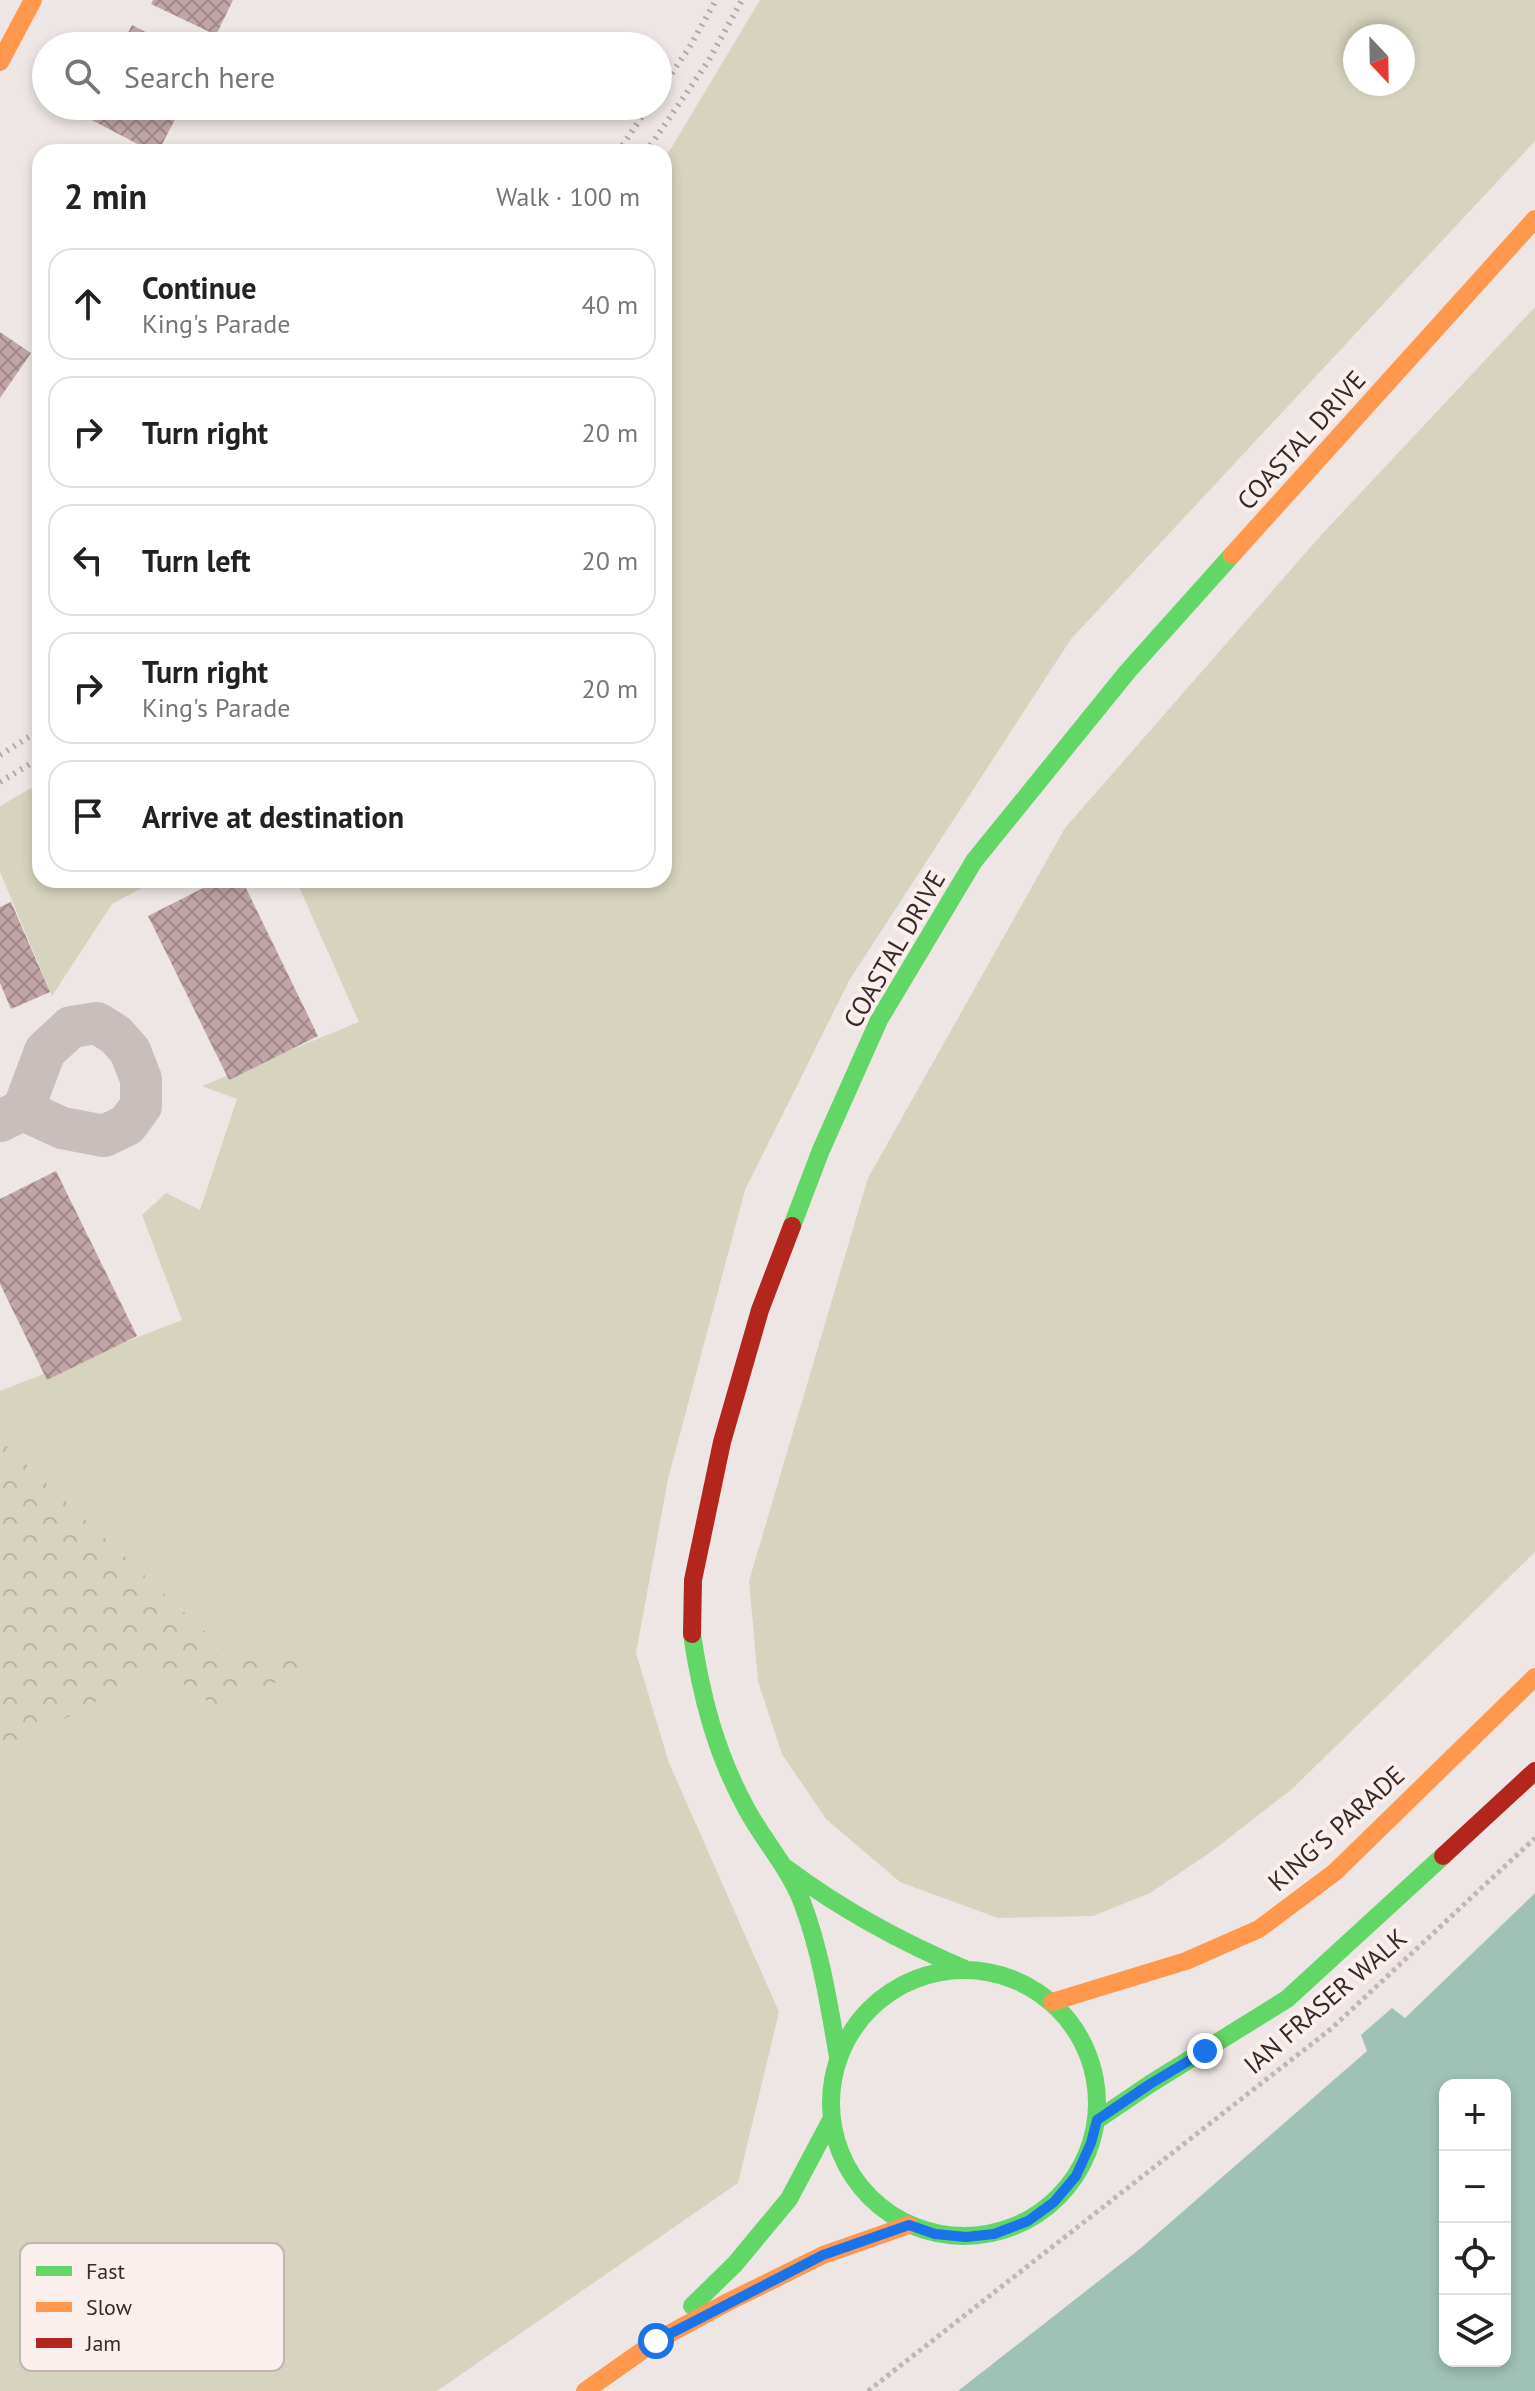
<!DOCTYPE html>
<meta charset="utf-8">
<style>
:root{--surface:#fff;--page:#f6f6f6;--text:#222;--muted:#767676;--line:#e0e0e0}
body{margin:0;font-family:"PT Sans",sans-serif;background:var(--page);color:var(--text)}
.controls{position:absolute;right:24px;bottom:24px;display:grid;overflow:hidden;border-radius:16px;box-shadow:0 4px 12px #0003}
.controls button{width:72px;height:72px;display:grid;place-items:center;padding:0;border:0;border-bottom:2px solid var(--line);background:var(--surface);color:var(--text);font:40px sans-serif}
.compass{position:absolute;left:1343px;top:24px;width:72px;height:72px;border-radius:50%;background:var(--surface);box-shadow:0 4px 12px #0003;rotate:158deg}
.stop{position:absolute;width:24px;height:24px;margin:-18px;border:6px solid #1a73e8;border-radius:50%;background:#fff}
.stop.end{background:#1a73e8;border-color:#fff;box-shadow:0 2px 8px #0008}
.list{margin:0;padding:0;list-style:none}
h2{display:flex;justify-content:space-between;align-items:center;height:104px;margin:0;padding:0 32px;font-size:34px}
h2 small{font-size:26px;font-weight:400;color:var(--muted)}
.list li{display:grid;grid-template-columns:52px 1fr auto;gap:24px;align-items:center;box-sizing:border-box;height:112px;margin:0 16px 16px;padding:0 16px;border:2px solid var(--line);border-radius:24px}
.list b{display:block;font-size:30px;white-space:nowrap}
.list p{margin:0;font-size:26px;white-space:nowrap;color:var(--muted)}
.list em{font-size:26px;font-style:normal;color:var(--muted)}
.icon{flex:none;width:44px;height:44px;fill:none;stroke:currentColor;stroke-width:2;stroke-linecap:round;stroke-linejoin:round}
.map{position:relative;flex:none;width:1535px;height:2391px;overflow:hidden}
.search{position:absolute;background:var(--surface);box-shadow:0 4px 12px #0003;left:32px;top:32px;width:640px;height:88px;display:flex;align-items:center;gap:20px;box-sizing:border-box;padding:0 28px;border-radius:44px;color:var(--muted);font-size:30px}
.panel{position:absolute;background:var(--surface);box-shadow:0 4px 12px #0003;left:32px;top:144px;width:640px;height:744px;border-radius:24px}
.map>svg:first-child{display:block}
</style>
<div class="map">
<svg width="1535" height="2391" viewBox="0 0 1535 2391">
<defs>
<pattern id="forest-crowns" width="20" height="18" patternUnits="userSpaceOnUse" patternTransform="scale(2)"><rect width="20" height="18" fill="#d6d3be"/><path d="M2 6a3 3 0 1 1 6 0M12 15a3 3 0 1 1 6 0" fill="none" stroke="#b8b5a3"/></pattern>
<pattern id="building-cross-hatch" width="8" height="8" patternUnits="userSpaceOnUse" patternTransform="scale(2)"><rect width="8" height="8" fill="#c2a6a7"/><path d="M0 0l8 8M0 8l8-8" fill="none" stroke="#9f8788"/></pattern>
</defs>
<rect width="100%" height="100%" fill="#eee6e4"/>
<path fill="#d6d3be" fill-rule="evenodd" d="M760,0H1535V141L1071,639L850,979L745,1190L668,1479L636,1653L669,1763L779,2012L738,2183L437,2391H0V1753L159,1667L219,1708L338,1653H228L0,1440V1391L182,1320L142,1215L166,1193L200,1210L237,1099L202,1086L359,1022L296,880H664V160ZM1355,36H1403V84H1355Z
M1535,307V1552L1292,1789L1211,1852L1150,1893L1093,1916L998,1918L900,1882L826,1819L782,1754L758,1681L749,1581L868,1178L1065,828L1323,533Z
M40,783V880H157L112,904L52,996L0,872V806Z"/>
<path fill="url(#forest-crowns)" d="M0,1440L228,1653L340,1652L219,1709L159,1667L0,1754Z"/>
<path fill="#9fc1b6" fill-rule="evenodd" d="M1535,1893V2391H958L1141,2248L1367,2051L1361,2035L1392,2008L1405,2018ZM1445,2085H1505V2361H1445Z"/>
<path fill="url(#building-cross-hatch)" d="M153,0H233L216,35L151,4Z
M132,25L172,46H121Z
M89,106H182L158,152H153L84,116Z
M0,332L31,353L0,398Z
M219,880H242L318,1036L229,1080L148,916Z
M11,902L50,992L11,1009L0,983V907Z
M56,1171L137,1336L47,1380L0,1284V1199Z"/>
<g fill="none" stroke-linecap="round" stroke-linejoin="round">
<path stroke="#c1b6b4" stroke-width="5" stroke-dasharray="4 4" stroke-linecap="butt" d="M868,2391L1332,2028L1535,1838"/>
<path stroke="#c8bebc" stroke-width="42" d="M0,1121L23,1110L45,1051L71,1027L97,1023L116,1035L130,1051L141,1079V1106L127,1125L104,1136L62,1128L23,1110"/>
<path stroke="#63d668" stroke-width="18" d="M792,1226L821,1150L879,1020L974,861L1128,671L1232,555
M692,1634C701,1696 716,1753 746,1808C763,1840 789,1868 802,1902C821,1952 829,2005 838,2057
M786,1868C842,1910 901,1942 965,1969
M831 2103a133 133 0 1 1 266 0a133 133 0 1 1-266 0Z
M1097,2120L1150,2084L1287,1999L1443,1856
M692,2306L735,2264L789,2199L831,2120"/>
<path stroke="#ff974d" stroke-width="18" d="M0,62L33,0
M1232,555L1535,219
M1052,2002L1186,1961L1259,1929L1335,1872L1535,1677
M585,2391L656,2341L728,2302L823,2255L909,2225"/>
<path stroke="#b3261e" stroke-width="18" d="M692,1634L693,1580L722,1442L760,1310L792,1226
M1443,1856L1535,1771"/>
<path stroke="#b0a7a6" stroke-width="6" stroke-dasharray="2 6" stroke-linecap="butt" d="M658,93L689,48L716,0
M618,152L649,106
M646,152L709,60L742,0
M0,755L40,730
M0,782L40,758"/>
</g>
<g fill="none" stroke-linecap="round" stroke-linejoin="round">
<path stroke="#1a73e8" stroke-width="10" d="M656,2341L823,2255L909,2225L935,2234L966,2237L994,2234L1028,2221L1054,2202L1076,2176L1091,2143L1097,2120L1150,2084L1205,2051"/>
</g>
<g text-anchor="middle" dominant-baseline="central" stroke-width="8" stroke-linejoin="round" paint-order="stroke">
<g font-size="26" fill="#392a2a" stroke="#faefec">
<text transform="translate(1301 440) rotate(-48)">COASTAL DRIVE</text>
<text transform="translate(894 949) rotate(-60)">COASTAL DRIVE</text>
<text transform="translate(1336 1828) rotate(-42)">KING'S PARADE</text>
<text transform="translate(1325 2001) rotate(-41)">IAN FRASER WALK</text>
</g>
</g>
<rect x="20" y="2243" width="264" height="128" rx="12" fill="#faefec" stroke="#c0b4b2" stroke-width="2"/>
<rect x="36" y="2266" width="36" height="10" fill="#63d668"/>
<rect x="36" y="2302" width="36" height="10" fill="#ff974d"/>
<rect x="36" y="2338" width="36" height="10" fill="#b3261e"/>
<g font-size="22" fill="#392a2a">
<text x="86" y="2279">Fast</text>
<text x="86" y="2315">Slow</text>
<text x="86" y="2351">Jam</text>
</g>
</svg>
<div class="controls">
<button>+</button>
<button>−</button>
<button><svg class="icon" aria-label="locate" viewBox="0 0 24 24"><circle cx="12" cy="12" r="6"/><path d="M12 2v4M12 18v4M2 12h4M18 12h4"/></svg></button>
<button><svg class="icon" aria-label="layers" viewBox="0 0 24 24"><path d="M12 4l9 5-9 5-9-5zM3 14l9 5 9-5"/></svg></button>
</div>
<svg class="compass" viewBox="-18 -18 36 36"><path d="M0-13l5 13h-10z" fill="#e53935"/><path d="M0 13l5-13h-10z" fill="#767676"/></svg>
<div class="stop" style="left:656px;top:2341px"></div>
<div class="stop end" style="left:1205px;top:2051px"></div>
<div class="search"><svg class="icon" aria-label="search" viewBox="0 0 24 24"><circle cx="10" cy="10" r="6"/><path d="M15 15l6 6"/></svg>Search here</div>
<section class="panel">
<h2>2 min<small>Walk · 100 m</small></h2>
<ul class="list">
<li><svg class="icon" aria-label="ahead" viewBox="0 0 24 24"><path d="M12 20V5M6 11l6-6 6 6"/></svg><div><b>Continue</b><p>King's Parade</p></div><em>40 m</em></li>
<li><svg class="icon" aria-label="right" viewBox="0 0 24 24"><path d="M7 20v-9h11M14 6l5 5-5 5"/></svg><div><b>Turn right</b></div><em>20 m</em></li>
<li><svg class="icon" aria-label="left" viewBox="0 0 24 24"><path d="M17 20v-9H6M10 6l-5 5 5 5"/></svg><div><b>Turn left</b></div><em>20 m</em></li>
<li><svg class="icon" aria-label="right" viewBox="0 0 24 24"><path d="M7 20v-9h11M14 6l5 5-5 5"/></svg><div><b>Turn right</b><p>King's Parade</p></div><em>20 m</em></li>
<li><svg class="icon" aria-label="arrive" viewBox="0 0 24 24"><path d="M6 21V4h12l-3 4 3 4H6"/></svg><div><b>Arrive at destination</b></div></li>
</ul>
</section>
</div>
